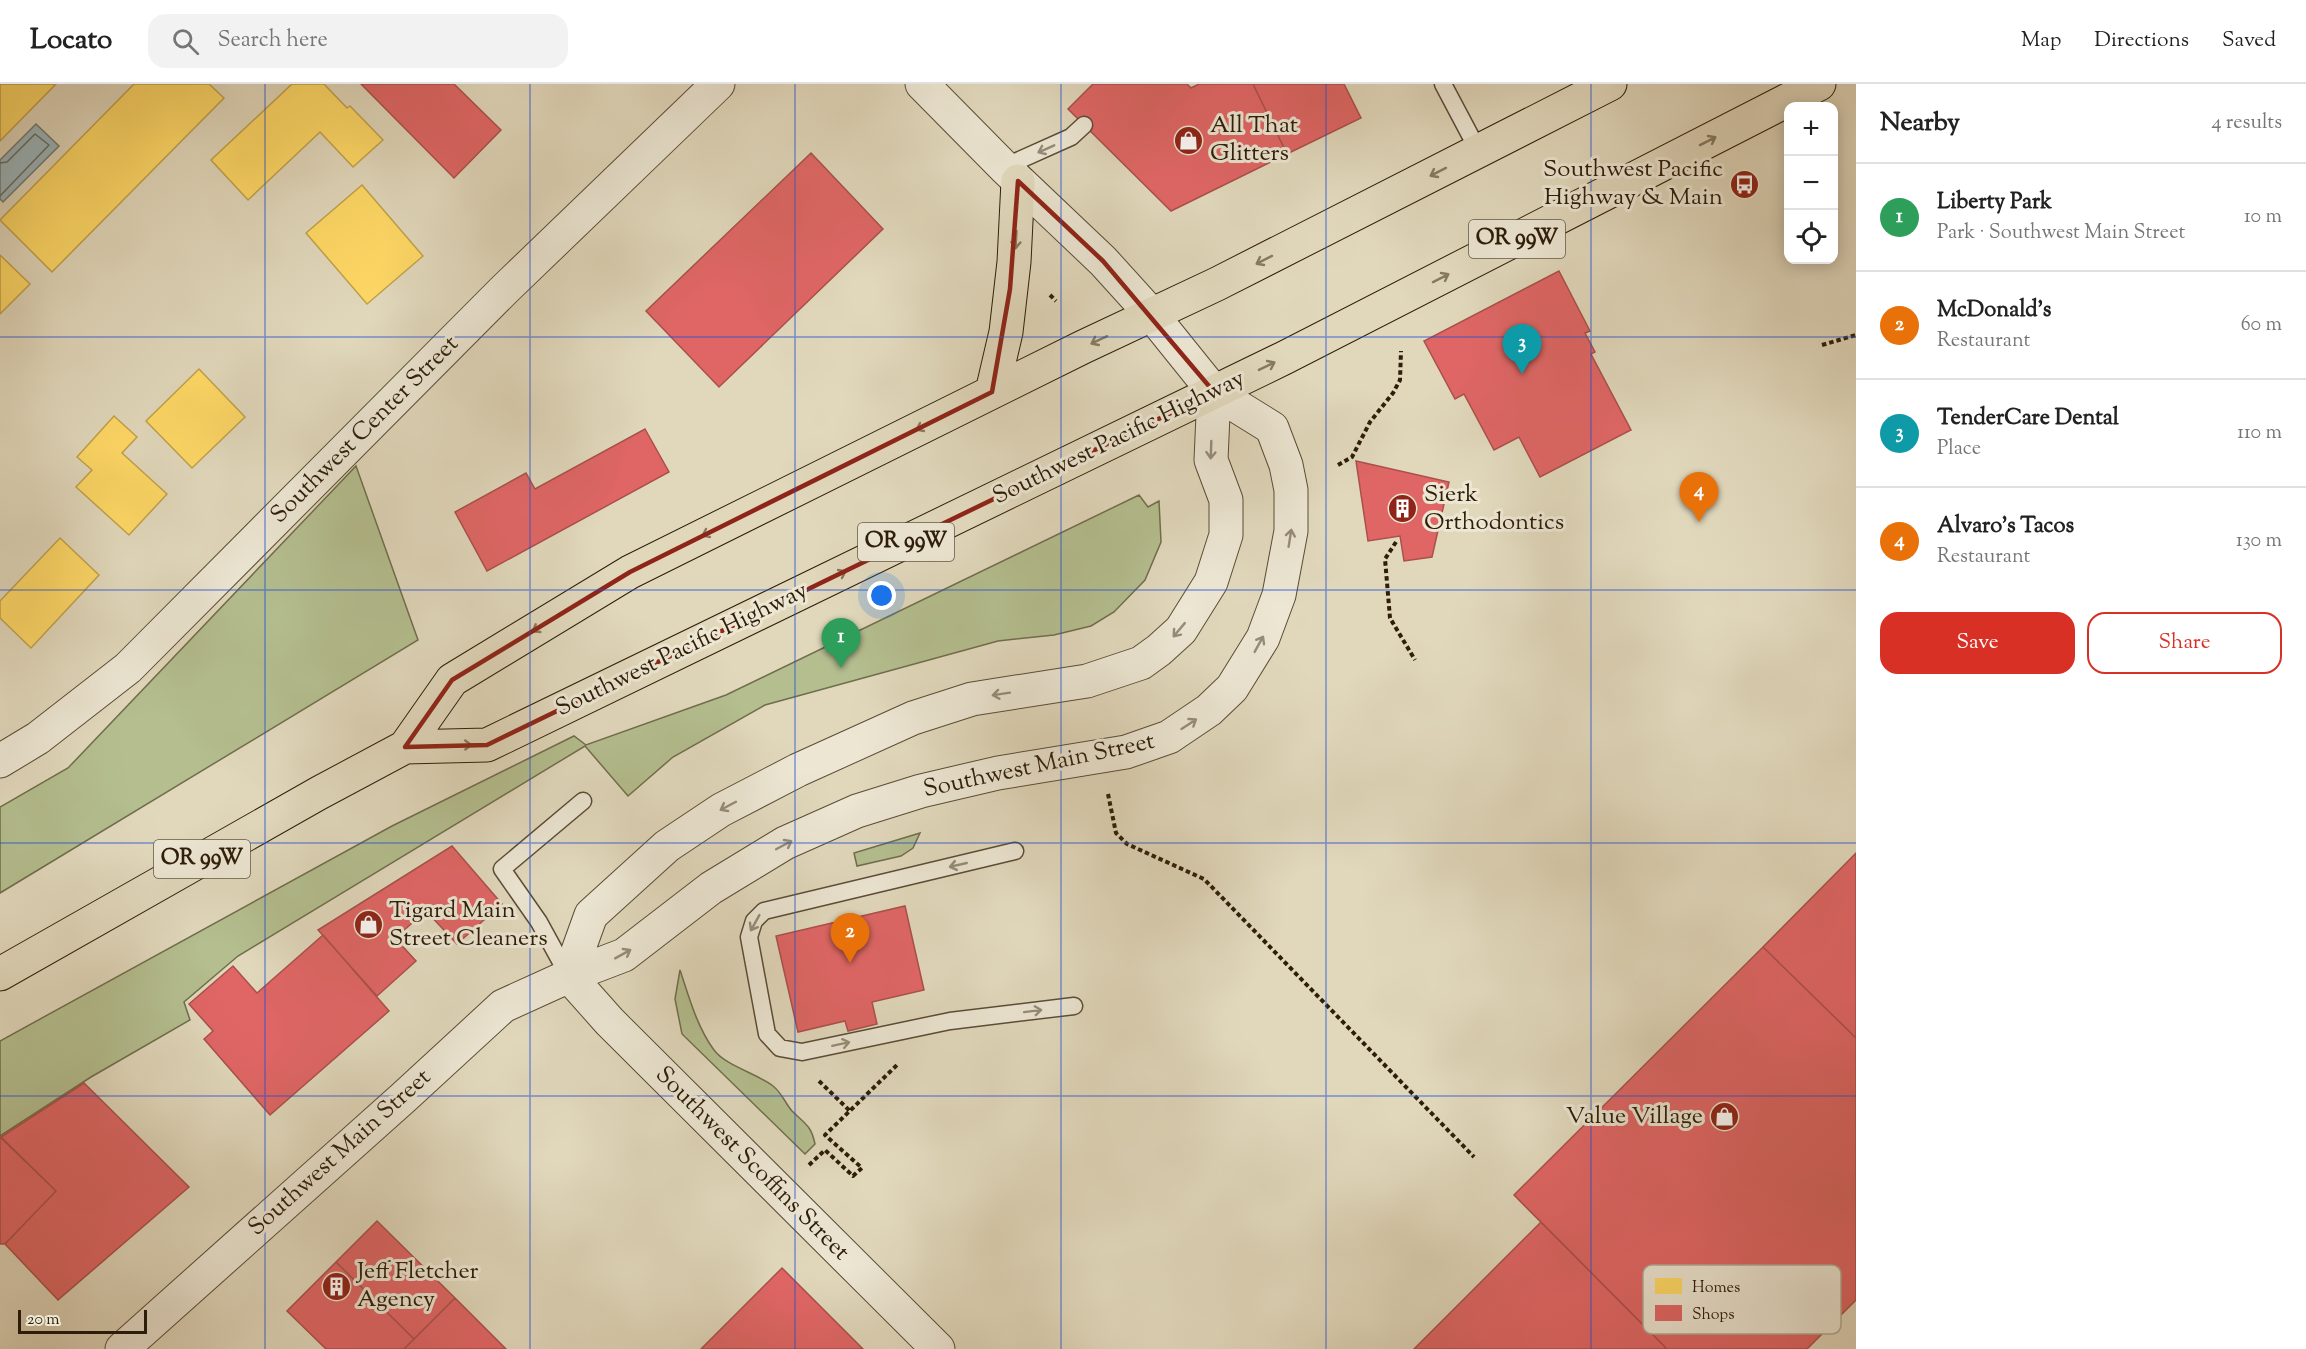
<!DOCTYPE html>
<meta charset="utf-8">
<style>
:root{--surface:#fff;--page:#f2f2f2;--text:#222;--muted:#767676;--line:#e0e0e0;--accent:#d93025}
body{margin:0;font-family:"Sorts Mill Goudy",serif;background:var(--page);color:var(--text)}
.controls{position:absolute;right:18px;top:18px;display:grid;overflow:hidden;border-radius:12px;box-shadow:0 3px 15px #0003}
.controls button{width:54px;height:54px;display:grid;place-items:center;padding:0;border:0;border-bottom:2px solid var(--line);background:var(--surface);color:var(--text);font:30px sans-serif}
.scale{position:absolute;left:18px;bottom:15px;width:129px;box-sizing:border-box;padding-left:6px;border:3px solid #2d1d09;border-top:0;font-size:16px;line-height:21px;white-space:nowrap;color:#2d1d09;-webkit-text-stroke:4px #ece6d3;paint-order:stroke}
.you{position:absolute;left:882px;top:512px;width:21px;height:21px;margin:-15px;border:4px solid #fff;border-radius:50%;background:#1a73e8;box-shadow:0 0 0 9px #1a73e833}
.badge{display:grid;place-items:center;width:39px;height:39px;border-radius:50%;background:var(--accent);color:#fff;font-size:20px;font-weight:700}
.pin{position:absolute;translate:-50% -50px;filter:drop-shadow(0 2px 3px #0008)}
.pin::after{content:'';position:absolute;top:32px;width:21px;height:18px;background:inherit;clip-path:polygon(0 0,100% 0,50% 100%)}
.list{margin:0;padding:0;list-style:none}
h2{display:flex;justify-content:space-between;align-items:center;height:78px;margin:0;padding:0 24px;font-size:26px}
h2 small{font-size:20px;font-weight:400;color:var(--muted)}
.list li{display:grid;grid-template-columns:39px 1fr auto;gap:18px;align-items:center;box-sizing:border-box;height:108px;padding:0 24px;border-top:2px solid var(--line)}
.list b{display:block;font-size:22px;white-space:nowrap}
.list p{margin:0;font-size:20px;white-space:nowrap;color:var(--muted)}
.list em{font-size:20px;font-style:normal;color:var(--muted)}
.actions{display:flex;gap:12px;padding:18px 24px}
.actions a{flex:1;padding:14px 0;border:2px solid var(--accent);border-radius:18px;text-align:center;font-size:21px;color:var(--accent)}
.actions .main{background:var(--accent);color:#fff}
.icon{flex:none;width:33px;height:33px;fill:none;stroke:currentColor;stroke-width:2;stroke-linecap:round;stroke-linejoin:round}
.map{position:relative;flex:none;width:1856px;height:1265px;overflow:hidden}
header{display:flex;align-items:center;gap:36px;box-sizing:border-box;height:84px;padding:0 30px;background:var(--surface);border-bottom:2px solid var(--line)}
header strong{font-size:28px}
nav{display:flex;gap:33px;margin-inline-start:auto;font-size:21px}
.search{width:420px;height:54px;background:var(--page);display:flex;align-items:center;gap:15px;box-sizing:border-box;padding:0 21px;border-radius:18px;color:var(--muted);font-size:22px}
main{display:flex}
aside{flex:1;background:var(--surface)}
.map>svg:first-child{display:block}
</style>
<header>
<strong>Locato</strong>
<div class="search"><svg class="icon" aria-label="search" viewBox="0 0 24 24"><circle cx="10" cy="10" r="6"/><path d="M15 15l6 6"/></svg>Search here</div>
<nav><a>Map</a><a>Directions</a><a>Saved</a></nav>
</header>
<main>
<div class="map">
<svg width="1856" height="1265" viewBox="0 0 1856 1265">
<rect width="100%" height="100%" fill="#e1d8bc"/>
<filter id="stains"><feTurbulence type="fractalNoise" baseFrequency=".00333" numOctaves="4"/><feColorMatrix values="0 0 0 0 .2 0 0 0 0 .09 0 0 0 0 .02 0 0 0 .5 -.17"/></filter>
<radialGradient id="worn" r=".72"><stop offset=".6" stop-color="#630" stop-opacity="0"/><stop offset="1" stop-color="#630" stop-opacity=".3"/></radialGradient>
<path fill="#b4be8f" stroke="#706e4c" stroke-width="1.5" d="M356,382L418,556L0,809V723L68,684Z
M1139,411L1148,423L1159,417L1161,458L1145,496L1114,528L1091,542L1054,551L998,557L765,621L673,673L628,712L585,662L238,872L184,918L190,936L91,993L0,1052V957L392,742L574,652L586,661L726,611Z
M920,749L913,764L901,772L857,782L854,769Z
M680,886C689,913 697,943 714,966C726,982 756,989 773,1002C782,1009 785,1019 792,1027C805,1040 811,1041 815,1060L805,1070L682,950L675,915Z"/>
<path fill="#9bb6bd" stroke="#6f7975" stroke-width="1.5" d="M36,40L59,62L3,118L0,115V76Z"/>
<path fill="#ffd966" stroke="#c0a14a" stroke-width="1.5" d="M0,0H56L0,57Z
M134,0H209L224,14L52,188L0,136Z
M292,0H324L347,24L350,22L383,56L353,83L320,48L248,116L211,76Z
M362,101L423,172L367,220L306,149Z
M0,171L30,200L0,230Z
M199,285L245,333L192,384L146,337Z
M114,332L137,353L122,369L167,410L129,451L76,403L92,386L77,373Z
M60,454L99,491L31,564L0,534V517Z"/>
<path fill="#e06666" stroke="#aa504a" stroke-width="1.5" d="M361,0H454L501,46L454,94Z
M1093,0H1187L1191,4L1199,0H1253L1287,70L1171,127L1068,25Z
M1253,0H1344L1361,34L1287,70Z
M811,69L883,145L719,303L646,227Z
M1559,187L1590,247L1585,249L1595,268L1591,270L1631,346L1540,393L1519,353L1494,366L1464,310L1455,315L1424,257Z
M645,345L669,388L487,487L455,428L526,389L535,405Z
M1356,377L1449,398L1432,473L1404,477L1400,452L1368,457Z
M452,762L502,820L457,860L426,827L395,854L416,877L377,912L318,846Z
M1856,769V954L1763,863Z
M905,822L924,906L872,918L877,940L848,947L845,937L798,948L776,852Z
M323,851L389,927L270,1031L204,955L213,947L189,920L233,882L257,909Z
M1763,863L1856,954V1216L1807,1265H1667L1514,1111Z
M84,999L189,1103L58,1216L5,1160L56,1107L1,1053Z
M0,1053L56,1107L5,1160H0Z
M377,1137L455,1214L414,1255L336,1178Z
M1541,1138L1667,1265H1414Z
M336,1178L414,1255L404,1265H326L287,1227Z
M782,1184L863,1265H701Z
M455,1214L506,1265H404Z"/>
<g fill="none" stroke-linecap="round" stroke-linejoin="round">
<path stroke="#646a63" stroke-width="1.5" d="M0,79L7,78L35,50L49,61L0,112"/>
<defs>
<path id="service" d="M1443,0L1479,68
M1004,83L1071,53L1084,41
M1015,767L764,827L754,837L749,853L767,950L780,964L802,968L950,937L1074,922
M568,891L539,838L502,785L583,717"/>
<path id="minor" d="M0,677L38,654L128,584L504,206L718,0"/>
<path id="tertiary" d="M569,892L591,831L667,762L721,726L798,686L913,634L972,615L1087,597L1141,579L1159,566L1181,546L1211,498L1226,451V416L1211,376L1214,308
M569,892L609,937L938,1265
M122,1265L403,1014L503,922L569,892L624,871L711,804L785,759L857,727L921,707L998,689L1126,668L1169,653L1209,626L1232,604L1263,554L1279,511L1291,447V406L1286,381L1272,344L1214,308L1152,231L1103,177L1004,83L922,0"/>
<path id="trunk" d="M992,308L1006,248L1014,178L1018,97
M405,663L452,596L630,488L1083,263L1217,200L1610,0
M0,890L319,709L405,663L487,661L1284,274L1819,0"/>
</defs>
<use href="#service" stroke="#5a4c36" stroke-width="19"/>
<use href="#minor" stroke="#5a4c36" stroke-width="35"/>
<use href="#tertiary" stroke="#5a4c36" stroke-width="35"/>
<use href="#trunk" stroke="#2d1d09" stroke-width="35"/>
<path stroke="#2d1d09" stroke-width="4" stroke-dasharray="4.5 3" stroke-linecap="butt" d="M1050,211L1056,217
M1822,261L1856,251
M1338,381L1352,373L1370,338L1393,309L1400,296L1401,267
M1396,458L1385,475L1390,534L1415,576
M1108,710L1116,749L1127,760L1204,795L1474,1073
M819,997L850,1027
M809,1081L825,1066L853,1092L862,1084L825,1051L898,980"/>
<use href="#service" stroke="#ece6d3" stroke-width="16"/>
<use href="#minor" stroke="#ece6d3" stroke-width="33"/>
<use href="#tertiary" stroke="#ece6d3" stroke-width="33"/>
<use href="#trunk" stroke="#e1d8bc" stroke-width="33"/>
</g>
<defs><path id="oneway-shaft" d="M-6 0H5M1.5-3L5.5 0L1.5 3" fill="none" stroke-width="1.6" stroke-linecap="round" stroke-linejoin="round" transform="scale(1.5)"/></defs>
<g stroke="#877a62">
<use href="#oneway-shaft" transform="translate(1708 57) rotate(-27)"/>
<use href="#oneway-shaft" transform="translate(1438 88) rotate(153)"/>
<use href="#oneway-shaft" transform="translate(1016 156) rotate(93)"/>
<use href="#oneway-shaft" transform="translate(1264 176) rotate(153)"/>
<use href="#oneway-shaft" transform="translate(1441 194) rotate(-27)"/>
<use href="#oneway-shaft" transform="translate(1099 256) rotate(155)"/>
<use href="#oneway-shaft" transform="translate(1267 282) rotate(-26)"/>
<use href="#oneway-shaft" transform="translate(924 342) rotate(154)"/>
<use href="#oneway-shaft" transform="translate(710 448) rotate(154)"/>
<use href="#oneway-shaft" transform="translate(838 491) rotate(-26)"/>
<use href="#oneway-shaft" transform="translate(540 543) rotate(149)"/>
<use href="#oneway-shaft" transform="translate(463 661) rotate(-1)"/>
</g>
<g stroke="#968c78">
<use href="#oneway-shaft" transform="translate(1046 65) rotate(156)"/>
<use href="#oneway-shaft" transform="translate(1211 366) rotate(92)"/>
<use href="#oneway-shaft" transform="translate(1290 454) rotate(-81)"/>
<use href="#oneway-shaft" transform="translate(1179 546) rotate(130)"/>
<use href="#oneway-shaft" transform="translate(1259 560) rotate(-61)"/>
<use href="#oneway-shaft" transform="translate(1001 610) rotate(171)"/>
<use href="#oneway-shaft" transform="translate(1189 640) rotate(-33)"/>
<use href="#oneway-shaft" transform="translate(728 722) rotate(152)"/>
<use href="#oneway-shaft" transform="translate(784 761) rotate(-28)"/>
<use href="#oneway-shaft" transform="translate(958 781) rotate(167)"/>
<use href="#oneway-shaft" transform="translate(755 839) rotate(119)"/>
<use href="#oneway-shaft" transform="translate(623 870) rotate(-29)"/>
<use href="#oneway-shaft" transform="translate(1033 927) rotate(-7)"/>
<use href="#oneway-shaft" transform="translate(841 960) rotate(-12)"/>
</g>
<path fill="none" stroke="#8f2418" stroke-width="4.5" stroke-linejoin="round" d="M1018,97L1103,177L1214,308L487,661L405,663L452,596L630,488L992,308L1010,205Z"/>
<path fill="none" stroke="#1d4ed8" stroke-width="1.5" stroke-opacity="0.55" d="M265,0V1265M530,0V1265M795,0V1265M1061,0V1265M1326,0V1265M1591,0V1265M0,253H1856M0,506H1856M0,759H1856M0,1012H1856"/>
<defs>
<symbol id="shop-disc" viewBox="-11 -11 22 22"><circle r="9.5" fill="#8f2418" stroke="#ece6d3"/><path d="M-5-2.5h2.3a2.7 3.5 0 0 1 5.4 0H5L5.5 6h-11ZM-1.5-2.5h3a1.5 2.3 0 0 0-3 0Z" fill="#fff"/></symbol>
<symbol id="bus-disc" viewBox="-11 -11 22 22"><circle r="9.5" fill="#8f2418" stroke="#ece6d3"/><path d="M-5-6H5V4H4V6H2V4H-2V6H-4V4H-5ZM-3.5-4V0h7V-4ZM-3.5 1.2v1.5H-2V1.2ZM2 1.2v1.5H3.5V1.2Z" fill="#fff"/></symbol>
<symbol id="building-disc" viewBox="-11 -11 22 22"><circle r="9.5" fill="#8f2418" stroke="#ece6d3"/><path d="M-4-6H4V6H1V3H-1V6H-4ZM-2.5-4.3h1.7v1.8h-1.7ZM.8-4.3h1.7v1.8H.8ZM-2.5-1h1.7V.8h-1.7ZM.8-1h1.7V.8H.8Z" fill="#fff"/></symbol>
</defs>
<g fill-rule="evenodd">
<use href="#shop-disc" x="1172" y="40" width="33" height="33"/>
<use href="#bus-disc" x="1728" y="84" width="33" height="33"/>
<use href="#building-disc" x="1386" y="408" width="33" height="33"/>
<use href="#shop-disc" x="352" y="824" width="33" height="33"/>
<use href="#shop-disc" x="1708" y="1016" width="33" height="33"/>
<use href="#building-disc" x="320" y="1186" width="33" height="33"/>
</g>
<g text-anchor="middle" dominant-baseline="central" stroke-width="6" stroke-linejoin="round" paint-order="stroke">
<g fill="#ece6d3" stroke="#665946" stroke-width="1.5">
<rect x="1469" y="136" width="96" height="38" rx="4.5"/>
<rect x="858" y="439" width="96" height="38" rx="4.5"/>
<rect x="154" y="756" width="96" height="38" rx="4.5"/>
</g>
<g font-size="22" font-weight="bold" fill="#2d1d09">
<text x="1517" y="155">OR 99W</text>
<text x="906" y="458">OR 99W</text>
<text x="202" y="775">OR 99W</text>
</g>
<g font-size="24" fill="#2d1d09" stroke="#ece6d3" text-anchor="start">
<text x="1210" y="42">All That<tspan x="1210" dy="28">Glitters</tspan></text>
<text x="1723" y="86" text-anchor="end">Southwest Pacific<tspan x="1723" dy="28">Highway &amp; Main</tspan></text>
<text x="1424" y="411">Sierk<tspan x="1424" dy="28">Orthodontics</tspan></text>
<text x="389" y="827">Tigard Main<tspan x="389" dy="28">Street Cleaners</tspan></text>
<text x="1703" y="1033" text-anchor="end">Value Village</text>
<text x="357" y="1188">Jeff Fletcher<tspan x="357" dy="28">Agency</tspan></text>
</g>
<g font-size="24" fill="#2d1d09" stroke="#ece6d3">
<text transform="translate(365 346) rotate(-45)">Southwest Center Street</text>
<text transform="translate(1119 354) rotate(-26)">Southwest Pacific Highway</text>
<text transform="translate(682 566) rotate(-26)">Southwest Pacific Highway</text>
<text transform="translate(1039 682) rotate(-12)">Southwest Main Street</text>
<text transform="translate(340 1069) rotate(-42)">Southwest Main Street</text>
<text transform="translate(752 1080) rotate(45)">Southwest Scoffins Street</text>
</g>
</g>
<rect x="1643" y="1181" width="198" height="69" rx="9" fill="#ece6d3" stroke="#b3aa96" stroke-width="1.5"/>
<rect x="1655" y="1194" width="27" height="16" fill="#ffd966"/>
<rect x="1655" y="1221" width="27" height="16" fill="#e06666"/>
<g font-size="16" fill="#2d1d09">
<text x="1692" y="1208">Homes</text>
<text x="1692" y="1235">Shops</text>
</g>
<rect width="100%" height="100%" filter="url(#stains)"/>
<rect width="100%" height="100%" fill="url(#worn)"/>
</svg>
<div class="controls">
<button>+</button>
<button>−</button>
<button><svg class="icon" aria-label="locate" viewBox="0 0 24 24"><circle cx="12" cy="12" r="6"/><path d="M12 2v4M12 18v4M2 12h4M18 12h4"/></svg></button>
</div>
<div class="scale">20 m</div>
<div class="you"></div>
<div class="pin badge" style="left:841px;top:584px;background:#2e9e5b">1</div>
<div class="pin badge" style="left:850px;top:879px;background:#e8710a">2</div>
<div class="pin badge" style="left:1522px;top:290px;background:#0f9aa8">3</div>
<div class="pin badge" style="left:1699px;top:438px;background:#e8710a">4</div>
</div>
<aside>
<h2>Nearby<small>4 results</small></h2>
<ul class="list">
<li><span class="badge" style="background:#2e9e5b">1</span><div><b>Liberty Park</b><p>Park · Southwest Main Street</p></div><em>10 m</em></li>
<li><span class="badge" style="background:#e8710a">2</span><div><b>McDonald's</b><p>Restaurant</p></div><em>60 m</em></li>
<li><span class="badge" style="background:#0f9aa8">3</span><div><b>TenderCare Dental</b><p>Place</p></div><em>110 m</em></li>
<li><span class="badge" style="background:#e8710a">4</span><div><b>Alvaro's Tacos</b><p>Restaurant</p></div><em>130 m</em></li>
</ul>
<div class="actions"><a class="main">Save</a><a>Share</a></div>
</aside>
</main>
